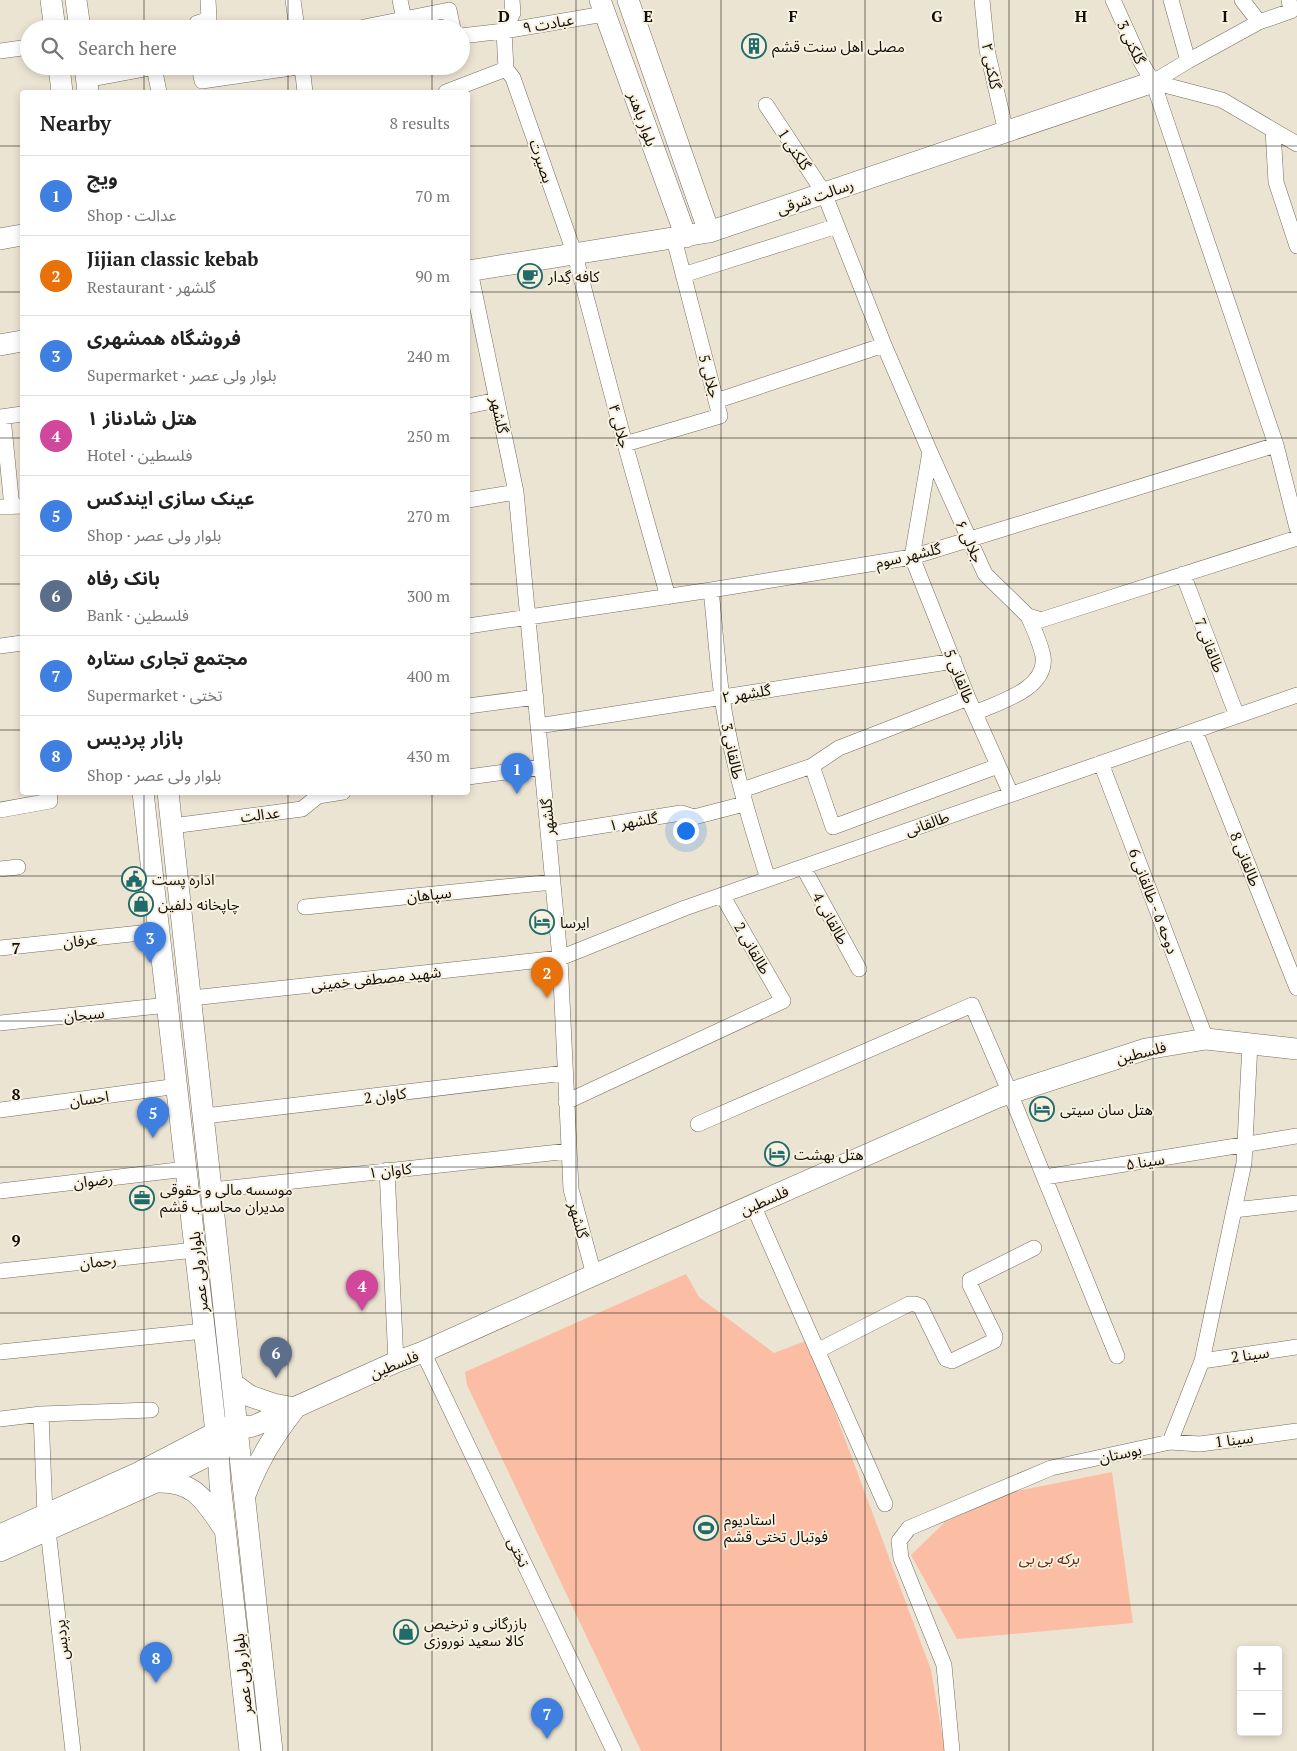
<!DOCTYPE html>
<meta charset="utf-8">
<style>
:root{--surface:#fff;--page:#f2f2f2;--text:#222;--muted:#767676;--line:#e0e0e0;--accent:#b45309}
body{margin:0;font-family:"PT Serif","Noto Sans Arabic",serif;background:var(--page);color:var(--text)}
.controls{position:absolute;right:15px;bottom:15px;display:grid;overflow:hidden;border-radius:5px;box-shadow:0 2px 8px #0003}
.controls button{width:45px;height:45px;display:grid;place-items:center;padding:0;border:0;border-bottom:1px solid var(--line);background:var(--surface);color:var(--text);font:25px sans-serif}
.you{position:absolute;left:685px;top:830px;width:18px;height:18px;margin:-12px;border:4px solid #fff;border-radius:50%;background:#1a73e8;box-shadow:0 0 0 8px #1a73e833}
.badge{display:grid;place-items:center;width:32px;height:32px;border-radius:50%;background:var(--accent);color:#fff;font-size:16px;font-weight:700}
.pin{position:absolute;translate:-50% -41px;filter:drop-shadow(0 1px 2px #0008)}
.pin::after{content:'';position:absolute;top:26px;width:18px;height:15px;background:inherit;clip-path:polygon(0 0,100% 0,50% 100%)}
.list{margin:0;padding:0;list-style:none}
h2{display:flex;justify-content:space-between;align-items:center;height:65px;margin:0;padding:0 20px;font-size:21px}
h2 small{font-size:16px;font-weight:400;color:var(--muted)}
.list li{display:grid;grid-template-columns:32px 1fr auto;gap:15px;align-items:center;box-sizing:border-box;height:80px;padding:0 20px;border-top:1px solid var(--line)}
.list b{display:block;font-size:19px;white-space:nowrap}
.list p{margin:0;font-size:16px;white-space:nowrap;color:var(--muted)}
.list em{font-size:16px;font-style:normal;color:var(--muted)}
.icon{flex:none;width:28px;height:28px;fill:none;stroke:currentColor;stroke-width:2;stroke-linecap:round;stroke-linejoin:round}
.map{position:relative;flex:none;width:1297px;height:1751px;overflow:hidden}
.search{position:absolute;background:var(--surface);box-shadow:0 2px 8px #0003;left:20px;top:20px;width:450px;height:55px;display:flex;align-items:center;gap:12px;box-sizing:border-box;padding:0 18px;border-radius:28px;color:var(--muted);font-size:19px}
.panel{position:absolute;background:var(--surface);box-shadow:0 2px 8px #0003;left:20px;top:90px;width:450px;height:705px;border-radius:5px}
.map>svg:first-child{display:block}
</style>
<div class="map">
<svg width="1297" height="1751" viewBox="0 0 1297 1751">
<rect width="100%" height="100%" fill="#ece4d3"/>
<path fill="#fbbda3" d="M686,1274L699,1297L774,1353L808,1340L931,1670L945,1751H641L467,1385L465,1372Z
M1112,1472L1133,1623L957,1639L911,1555L945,1522L1012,1492Z"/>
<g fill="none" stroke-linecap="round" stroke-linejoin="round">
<defs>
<path id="street" d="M293,0L297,29
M400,0L404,19
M982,0L987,50L1006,132
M1113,0L1141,62L1153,82L1276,445L1297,528
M1171,0L1188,61
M1242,0L1259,22
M197,29V23L209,19L208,0
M364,29V27L449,10L453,29
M461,36L504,31L604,14
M0,51L29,47
M199,66L202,81L305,66
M302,66L305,92
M154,67L159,92
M506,69L513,78L575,255L625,444L668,597
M506,69L504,31L513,13L512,0
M86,80L161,66
M1153,82L1188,61L1259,22L1291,11L1289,0
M1153,82L1222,100L1297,144
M446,92L506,69
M766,105L824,193L884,345L930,452L985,574L1028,616L1041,620L1297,538
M1273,130L1276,182L1297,246
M470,271L516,492L560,958L571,1189L594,1275
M683,275L837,226
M716,401L884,345
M468,406L497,400
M0,417L22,414
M3,417L12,507
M625,444L720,416L674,239
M930,452L912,557L968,698L1011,794
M468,500L516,492
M0,507L22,506
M1183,574L1237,716
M711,590C715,626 717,662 722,697C731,759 749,819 768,879
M468,626L711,590L912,557L1276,445
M0,646L22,643
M468,706L536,697
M975,713C999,702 1048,689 1043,656C1040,642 1034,629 1028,616
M538,726L954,661
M1195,731L1297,988
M1101,763L1206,1039
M812,766L833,827L998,766
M468,777L542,767
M742,790L812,766L839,748L968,698
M0,810L50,801L49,792
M172,826L302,809L318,796L343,792
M549,834L681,813L694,817L744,804
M803,867L859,969
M0,869L18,867
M305,907L553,882
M0,948L159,931
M192,998L560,958L685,908L1297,695
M0,1023L168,1005
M566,1102L783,1001L722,895
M0,1110L178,1086
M205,1116L565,1073
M698,1124L972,1005L1010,1093L1117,1356
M387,1170L396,1362
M1045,1177L1297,1136
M212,1190L569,1151
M0,1191L186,1169
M753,1205L885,1504
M1234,1210L1297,1203
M0,1271L195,1250
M817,1351L909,1304H915L920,1306L946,1359L952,1361L994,1341L995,1336L970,1285V1280L1034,1248
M0,1352L204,1331
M423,1352L614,1751
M1202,1361L1297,1347
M41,1414L45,1515
M0,1419L41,1414L151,1410
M1170,1442L1202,1361L1244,1163L1250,1043
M48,1530L73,1751
M952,1751L944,1665L901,1558L899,1541L909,1528L1051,1468L1170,1442L1200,1444L1297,1431"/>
<path id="secondary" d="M51,0L55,29
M76,0L80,29
M600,0L686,237
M628,0L709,232
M59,66L62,92
M85,66L88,92
M0,239L22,235
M468,271L709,232L1153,82
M0,345L22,341
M143,792L218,1450L220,1483L250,1751
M168,792C205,1112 237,1432 272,1751
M232,1383L250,1396L273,1404L295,1408C272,1438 259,1459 245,1495
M156,1482C195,1480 205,1501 225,1530
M0,1535L138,1473L215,1433L236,1424L249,1427L256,1425L396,1362L423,1352L594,1275L998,1097L1146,1049L1206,1039L1297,1049
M0,1551L156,1482L231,1444"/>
</defs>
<use href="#street" stroke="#756e5f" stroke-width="16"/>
<use href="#secondary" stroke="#756e5f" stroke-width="22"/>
<use href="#street" stroke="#fff" stroke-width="15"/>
<use href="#secondary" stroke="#fff" stroke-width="21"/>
</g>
<path fill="none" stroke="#110e09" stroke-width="1" stroke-opacity="0.55" d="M144,0V29M288,0V29M432,0V29M576,0V1751M721,0V1751M865,0V1751M1009,0V1751M1153,0V1751M144,66V92M288,66V92M432,66V92M0,146H22M468,146H1297M0,292H22M468,292H1297M0,438H22M468,438H1297M0,584H22M468,584H1297M0,730H22M468,730H1297M144,792V1751M288,792V1751M432,792V1751M0,876H1297M0,1021H1297M0,1167H1297M0,1313H1297M0,1459H1297M0,1605H1297"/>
<defs>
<symbol id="building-ring" viewBox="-11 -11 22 22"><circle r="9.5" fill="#f9f1e0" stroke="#216c6a" stroke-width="1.5"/><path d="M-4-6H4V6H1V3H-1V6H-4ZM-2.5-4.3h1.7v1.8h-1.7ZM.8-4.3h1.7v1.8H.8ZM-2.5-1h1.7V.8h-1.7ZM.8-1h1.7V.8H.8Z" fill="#216c6a"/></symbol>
<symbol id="cafe-ring" viewBox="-11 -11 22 22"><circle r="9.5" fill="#f9f1e0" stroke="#216c6a" stroke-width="1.5"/><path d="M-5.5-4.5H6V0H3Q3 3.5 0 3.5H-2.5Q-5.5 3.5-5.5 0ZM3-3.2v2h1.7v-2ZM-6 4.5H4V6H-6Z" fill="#216c6a"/></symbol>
<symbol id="civic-ring" viewBox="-11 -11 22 22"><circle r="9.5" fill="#f9f1e0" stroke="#216c6a" stroke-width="1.5"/><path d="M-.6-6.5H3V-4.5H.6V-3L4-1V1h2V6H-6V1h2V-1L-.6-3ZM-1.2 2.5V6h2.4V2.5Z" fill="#216c6a"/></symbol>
<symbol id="shop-ring" viewBox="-11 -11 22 22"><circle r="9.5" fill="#f9f1e0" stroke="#216c6a" stroke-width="1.5"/><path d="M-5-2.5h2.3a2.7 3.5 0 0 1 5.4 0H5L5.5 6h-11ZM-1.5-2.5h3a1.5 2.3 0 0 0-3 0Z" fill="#216c6a"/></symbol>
<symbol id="hotel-ring" viewBox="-11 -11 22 22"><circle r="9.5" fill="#f9f1e0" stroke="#216c6a" stroke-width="1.5"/><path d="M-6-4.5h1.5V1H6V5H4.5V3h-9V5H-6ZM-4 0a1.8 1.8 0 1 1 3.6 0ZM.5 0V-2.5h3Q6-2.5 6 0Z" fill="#216c6a"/></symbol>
<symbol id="office-ring" viewBox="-11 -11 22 22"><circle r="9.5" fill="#f9f1e0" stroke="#216c6a" stroke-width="1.5"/><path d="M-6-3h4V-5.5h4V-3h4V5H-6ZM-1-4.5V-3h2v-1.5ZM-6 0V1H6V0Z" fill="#216c6a"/></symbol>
<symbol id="stadium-ring" viewBox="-11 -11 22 22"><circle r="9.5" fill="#f9f1e0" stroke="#216c6a" stroke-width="1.5"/><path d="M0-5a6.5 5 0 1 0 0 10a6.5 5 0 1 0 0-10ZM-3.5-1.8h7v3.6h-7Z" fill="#216c6a"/></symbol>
</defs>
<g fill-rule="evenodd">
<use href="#building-ring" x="740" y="32" width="28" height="28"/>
<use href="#cafe-ring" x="516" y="262" width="28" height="28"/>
<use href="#civic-ring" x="120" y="865" width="28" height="28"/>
<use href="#shop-ring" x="127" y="890" width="28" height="28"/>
<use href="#hotel-ring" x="528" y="908" width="28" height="28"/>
<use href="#hotel-ring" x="1028" y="1095" width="28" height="28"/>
<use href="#hotel-ring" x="763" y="1140" width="28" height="28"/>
<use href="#office-ring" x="128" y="1184" width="28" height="28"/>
<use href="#stadium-ring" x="692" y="1514" width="28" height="28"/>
<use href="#shop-ring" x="392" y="1618" width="28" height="28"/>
</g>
<g text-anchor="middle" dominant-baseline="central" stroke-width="4" stroke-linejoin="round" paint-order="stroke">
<g font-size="15" fill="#110e09" stroke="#f9f1e0">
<text transform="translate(548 23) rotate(-10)">عبادت ۹</text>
<text transform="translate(1132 42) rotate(65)">گلکنی 3</text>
<text transform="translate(992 66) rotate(79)">گلکنی ۲</text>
<text transform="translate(643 119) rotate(70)">بلوار باهنر</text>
<text transform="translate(795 149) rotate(56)">گلکنی 1</text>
<text transform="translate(542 161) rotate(71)">بصیرت</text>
<text transform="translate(815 196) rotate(-19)">رسالت شرقی</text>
<text transform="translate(710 376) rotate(75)">جلالی 5</text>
<text transform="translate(500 415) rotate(78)">گلشهر</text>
<text transform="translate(620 426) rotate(75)">جلالی ۴</text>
<text transform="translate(970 541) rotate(65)">جلالی ۶</text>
<text transform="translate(908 555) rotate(-13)">گلشهر سوم</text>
<text transform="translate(1210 645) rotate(69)">طالقانی 7</text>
<text transform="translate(960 676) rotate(68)">طالقانی 5</text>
<text transform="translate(746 693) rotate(-9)">گلشهر ۲</text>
<text transform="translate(733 751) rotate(78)">طالقانی 3</text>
<text transform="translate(260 814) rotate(-7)">عدالت</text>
<text transform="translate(547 817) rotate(-95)">گلشهر</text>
<text transform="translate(633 821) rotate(-9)">گلشهر ۱</text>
<text transform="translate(927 823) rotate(-19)">طالقانی</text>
<text transform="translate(1246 859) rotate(68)">طالقانی 8</text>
<text transform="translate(429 894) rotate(-6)">سپاهان</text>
<text transform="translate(1154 901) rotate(69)">دوحه ۵ - طالقانی 6</text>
<text transform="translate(831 918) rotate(61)">طالقانی 4</text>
<text transform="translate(80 940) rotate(-6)">عرفان</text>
<text transform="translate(753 948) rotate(60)">طالقانی 2</text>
<text transform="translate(376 978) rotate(-6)">شهید مصطفی خمینی</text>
<text transform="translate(84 1014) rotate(-6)">سبحان</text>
<text transform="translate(1141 1052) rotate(-14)">فلسطین</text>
<text transform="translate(385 1095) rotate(-7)">کاوان 2</text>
<text transform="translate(89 1098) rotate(-8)">احسان</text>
<text transform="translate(1145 1161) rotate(-9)">سینا ۵</text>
<text transform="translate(390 1170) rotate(-6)">کاوان ۱</text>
<text transform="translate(93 1180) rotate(-7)">رضوان</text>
<text transform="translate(764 1200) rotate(-24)">فلسطین</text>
<text transform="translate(579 1220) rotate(75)">گلشهر</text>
<text transform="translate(98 1261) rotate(-6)">رحمان</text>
<text transform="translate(198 1272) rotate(-96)">بلوار ولی عصر</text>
<text transform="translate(1250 1354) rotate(-8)">سینا 2</text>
<text transform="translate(394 1364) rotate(-22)">فلسطین</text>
<text transform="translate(1234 1439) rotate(-8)">سینا 1</text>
<text transform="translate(1120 1453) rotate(-12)">بوستان</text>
<text transform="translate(519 1552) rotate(64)">تختی</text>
<text transform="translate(61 1640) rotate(-96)">پردیس</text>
<text transform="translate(242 1674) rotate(-96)">بلوار ولی عصر</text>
</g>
<g font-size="15" fill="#110e09" stroke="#f9f1e0" text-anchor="start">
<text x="772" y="46">مصلی اهل سنت قشم</text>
<text x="548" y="276">کافه گِدار</text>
<text x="152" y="879">اداره پست</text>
<text x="158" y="904">چاپخانه دلفین</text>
<text x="560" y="922">ایرسا</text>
<text x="1060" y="1109">هتل سان سیتی</text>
<text x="794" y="1154">هتل بهشت</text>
<text x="160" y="1189">موسسه مالی و حقوقی<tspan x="160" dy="17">مدیران محاسب قشم</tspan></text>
<text x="724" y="1519">استادیوم<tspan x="724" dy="17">فوتبال تختی قشم</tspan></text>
<text x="424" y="1623">بازرگانی و ترخیص<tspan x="424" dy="17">کالا سعید نوروزی</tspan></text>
</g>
<g font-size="15" font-style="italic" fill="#63280d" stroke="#f9f1e0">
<text x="1049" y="1558">برکه بی بی</text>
</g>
</g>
<g font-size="16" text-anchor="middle" font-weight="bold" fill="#110e09" stroke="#f9f1e0" stroke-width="4" stroke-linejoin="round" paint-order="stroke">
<text x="504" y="22">D</text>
<text x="648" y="22">E</text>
<text x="793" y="22">F</text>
<text x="937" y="22">G</text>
<text x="1081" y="22">H</text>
<text x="1225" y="22">I</text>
<text x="16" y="954">7</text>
<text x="16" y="1100">8</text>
<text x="16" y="1246">9</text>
</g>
</svg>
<div class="controls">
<button>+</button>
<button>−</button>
</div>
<div class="you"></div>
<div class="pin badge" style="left:517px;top:794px;background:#3f7fe0">1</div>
<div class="pin badge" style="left:547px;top:998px;background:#e8710a">2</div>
<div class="pin badge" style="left:150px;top:963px;background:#3f7fe0">3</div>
<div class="pin badge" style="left:362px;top:1311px;background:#d1479c">4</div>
<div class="pin badge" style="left:153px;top:1138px;background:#3f7fe0">5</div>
<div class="pin badge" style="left:276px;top:1378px;background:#5c6f8a">6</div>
<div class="pin badge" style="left:547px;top:1739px;background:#3f7fe0">7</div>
<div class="pin badge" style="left:156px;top:1683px;background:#3f7fe0">8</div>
<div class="search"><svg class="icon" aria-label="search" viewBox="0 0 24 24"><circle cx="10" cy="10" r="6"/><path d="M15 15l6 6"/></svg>Search here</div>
<section class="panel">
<h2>Nearby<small>8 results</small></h2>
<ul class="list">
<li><span class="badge" style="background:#3f7fe0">1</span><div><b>ویچ</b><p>Shop · عدالت</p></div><em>70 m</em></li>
<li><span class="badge" style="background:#e8710a">2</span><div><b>Jijian classic kebab</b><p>Restaurant · گلشهر</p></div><em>90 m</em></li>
<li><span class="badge" style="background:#3f7fe0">3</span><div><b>فروشگاه همشهری</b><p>Supermarket · بلوار ولی عصر</p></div><em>240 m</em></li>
<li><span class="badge" style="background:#d1479c">4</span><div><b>هتل شادناز ۱</b><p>Hotel · فلسطین</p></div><em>250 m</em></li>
<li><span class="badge" style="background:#3f7fe0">5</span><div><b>عینک سازی ایندکس</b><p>Shop · بلوار ولی عصر</p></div><em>270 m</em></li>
<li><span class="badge" style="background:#5c6f8a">6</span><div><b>بانک رفاه</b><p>Bank · فلسطین</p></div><em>300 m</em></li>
<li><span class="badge" style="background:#3f7fe0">7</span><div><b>مجتمع تجاری ستاره</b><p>Supermarket · تختی</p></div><em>400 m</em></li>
<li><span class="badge" style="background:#3f7fe0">8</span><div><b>بازار پردیس</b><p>Shop · بلوار ولی عصر</p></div><em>430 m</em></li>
</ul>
</section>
</div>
